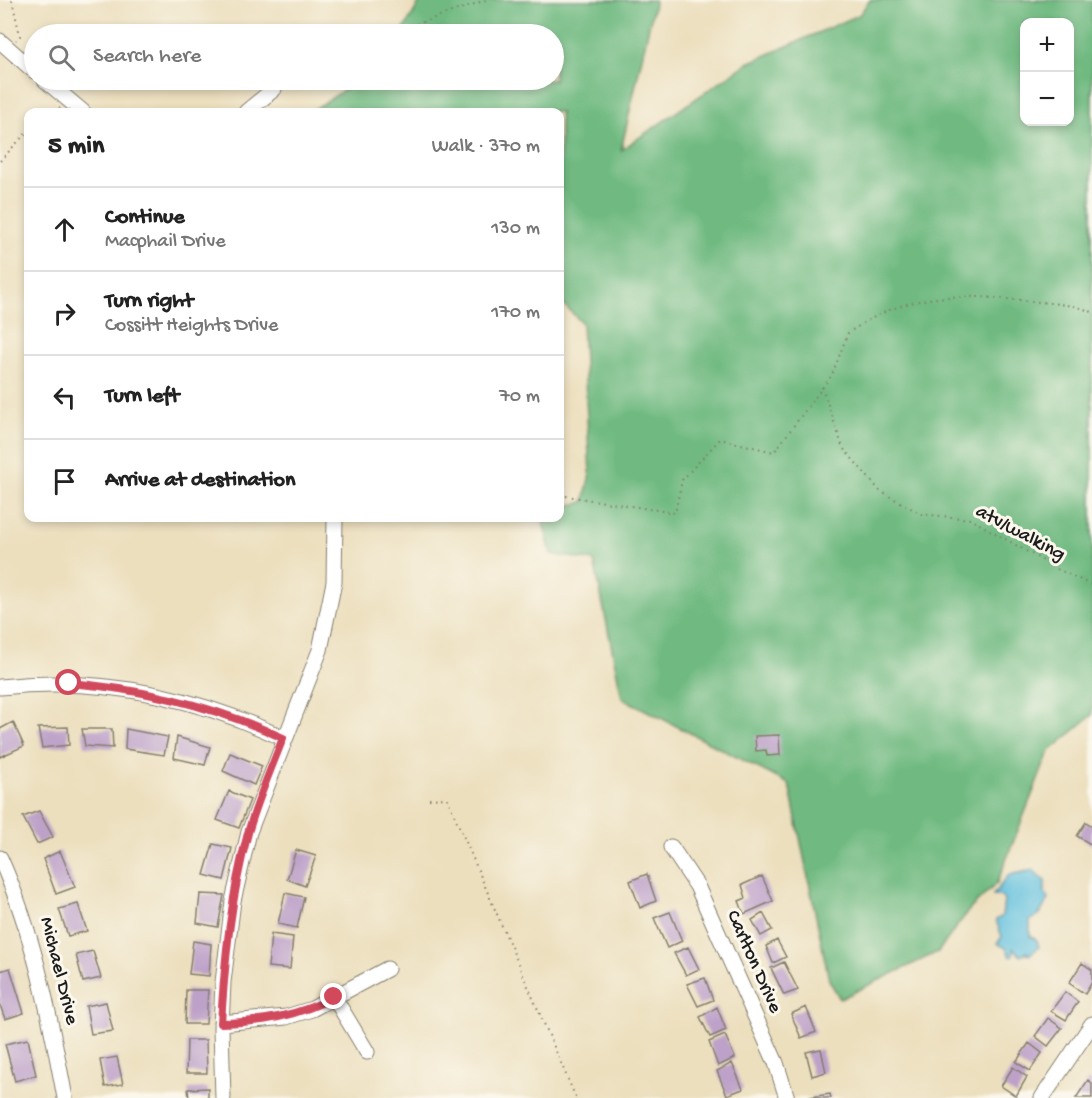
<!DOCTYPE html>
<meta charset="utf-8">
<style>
:root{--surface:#fff;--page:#f6f6f6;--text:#222;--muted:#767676;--line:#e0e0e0}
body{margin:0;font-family:"Gochi Hand",sans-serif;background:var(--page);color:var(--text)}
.controls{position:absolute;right:18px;top:18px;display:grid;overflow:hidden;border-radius:12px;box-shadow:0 3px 9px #0003}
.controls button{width:54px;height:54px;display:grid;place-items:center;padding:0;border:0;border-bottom:2px solid var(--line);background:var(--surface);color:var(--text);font:30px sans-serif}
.stop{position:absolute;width:18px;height:18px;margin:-14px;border:4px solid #d1495b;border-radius:50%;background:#fff}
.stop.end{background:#d1495b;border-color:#fff;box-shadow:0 2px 6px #0008}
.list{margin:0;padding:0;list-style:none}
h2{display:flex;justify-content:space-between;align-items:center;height:78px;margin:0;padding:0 24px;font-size:26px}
h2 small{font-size:20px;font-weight:400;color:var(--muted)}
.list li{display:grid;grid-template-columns:39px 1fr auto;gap:18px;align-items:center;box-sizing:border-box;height:84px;padding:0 24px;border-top:2px solid var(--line)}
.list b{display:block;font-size:22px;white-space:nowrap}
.list p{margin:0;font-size:20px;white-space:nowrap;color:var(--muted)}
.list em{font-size:20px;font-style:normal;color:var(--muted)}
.icon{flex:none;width:33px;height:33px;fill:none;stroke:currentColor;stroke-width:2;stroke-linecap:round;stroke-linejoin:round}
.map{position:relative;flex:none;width:1092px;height:1098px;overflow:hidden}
.search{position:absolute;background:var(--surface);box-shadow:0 3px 9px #0003;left:24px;top:24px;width:540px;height:66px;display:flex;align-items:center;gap:15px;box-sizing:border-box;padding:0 21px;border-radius:33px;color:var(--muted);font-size:22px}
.panel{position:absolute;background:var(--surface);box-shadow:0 3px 9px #0003;left:24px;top:108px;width:540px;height:414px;border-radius:12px}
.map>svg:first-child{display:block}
</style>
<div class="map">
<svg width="1092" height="1098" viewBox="0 0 1092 1098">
<rect width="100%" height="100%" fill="#fbf7ec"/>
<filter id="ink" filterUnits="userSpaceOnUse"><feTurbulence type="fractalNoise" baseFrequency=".0167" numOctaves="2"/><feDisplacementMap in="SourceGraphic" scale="12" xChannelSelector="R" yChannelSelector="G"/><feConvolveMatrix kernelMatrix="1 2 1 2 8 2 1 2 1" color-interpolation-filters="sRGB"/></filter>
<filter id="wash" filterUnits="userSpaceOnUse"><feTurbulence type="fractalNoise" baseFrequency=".008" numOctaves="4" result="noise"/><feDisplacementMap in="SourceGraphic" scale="24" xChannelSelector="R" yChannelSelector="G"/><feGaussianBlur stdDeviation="1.35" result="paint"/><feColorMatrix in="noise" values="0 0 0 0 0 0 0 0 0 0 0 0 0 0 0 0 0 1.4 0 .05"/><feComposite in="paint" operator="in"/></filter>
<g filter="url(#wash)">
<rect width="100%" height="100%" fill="#ecdfbe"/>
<path fill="#70ba81" stroke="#466b4e" stroke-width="1.5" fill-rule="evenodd" d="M421,0H655L621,150L748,63L859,15L870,0H1092V715L1049,752L997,883L969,910L938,952L840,999L829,980L789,784L622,698L594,561L551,554L542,518H560V507L584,502L590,474L582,323L565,306L560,305V112H310L359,80H554V34H401ZM1024,22H1070V122H1024Z"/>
<path fill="#5fc0de" stroke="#3e6e7d" stroke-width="1.5" d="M1033,870L1045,881V893L1048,899L1040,914L1030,921V936L1037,940L1039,947L1029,955L1027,952L1021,956L1013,948V955L1010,957L1006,948L997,943L1002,937L996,920L1002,916L1004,900L1000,896L993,895L1009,875Z"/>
<g id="blocks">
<path fill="#bda1c9" d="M13,722L24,746L0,757V729Z
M68,727L69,745L42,748L38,728Z
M82,729H112L113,748L85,746Z
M126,729L168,737L164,755L125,749Z
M779,735L780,755L767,756L766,750L756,751L755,736Z
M177,737L210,747L205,765L174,758Z
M230,753L262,766L254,785L223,771Z
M229,791L250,800L239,828L217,820Z
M39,811L53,837L37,844L23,817Z
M1086,822L1092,826V845L1077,836Z
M213,844L232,848L224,880L204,875Z
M296,850L316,856L305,886L287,879Z
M60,851L75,887L56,894L43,859Z
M647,874L656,901L640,908L630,881Z
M762,876L773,901L744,914L739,901L746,898L742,885Z
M285,893L304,897L297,928L278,924Z
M200,894L224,895L218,927L197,923Z
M78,904L87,931L68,936L59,909Z
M670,912L682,941L667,948L654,918Z
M763,913L772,930L761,936L752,920Z
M271,934L293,937L290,969L268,967Z
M777,940L786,957L773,963L766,946Z
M193,941L211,944L209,976L189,974Z
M688,947L699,969L686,975L674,953Z
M93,951L101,978L83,982L76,955Z
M784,962L798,990L784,995L771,968Z
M1082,963L1092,970V982L1085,994L1069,983Z
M10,968L24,1013L5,1019L0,1005V971Z
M705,978L713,1000L698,1006L687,984Z
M186,990H208L206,1024H185Z
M1065,992L1078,1002L1066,1020L1051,1011Z
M106,1002L113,1031L91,1034L86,1006Z
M717,1007L726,1030L710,1037L700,1017Z
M806,1007L816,1032L801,1038L791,1014Z
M1048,1018L1062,1028L1048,1046L1035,1036Z
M725,1035L735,1058L718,1066L709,1042Z
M28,1039L36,1075L15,1081L5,1044Z
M187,1040H206L207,1073H186Z
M1029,1043L1042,1053L1030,1071L1016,1062Z
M821,1049L826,1072L812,1076L806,1052Z
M117,1057L123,1084L105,1087L100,1060Z
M732,1063L743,1089L727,1095L717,1071Z
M1013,1067L1027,1077L1016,1096L1001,1086Z
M1088,1080L1092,1083V1098H1076Z
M208,1088V1098H189L188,1089Z
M830,1094L831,1098H810V1097Z"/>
</g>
</g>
<g filter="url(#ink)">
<use href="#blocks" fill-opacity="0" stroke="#847e6d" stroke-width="1.5"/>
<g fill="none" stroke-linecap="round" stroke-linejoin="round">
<defs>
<path id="minor" d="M0,41L34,71
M45,80L83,112
M246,112L274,89
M0,687C99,676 194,696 283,738
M671,847L697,886L776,1063L787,1098
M0,858C34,933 50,1017 65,1098
M334,997L367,1052
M221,1023L286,1017L312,1009L387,969
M223,1098L221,1028L223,982L233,901L249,832L320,650L334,582L335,518
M1042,1098L1092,1024"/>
</defs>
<use href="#minor" stroke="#847e6d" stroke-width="17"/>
<path stroke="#847e6d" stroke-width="2" stroke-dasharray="1.5 4.5" stroke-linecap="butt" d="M12,0L20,36L16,40
M388,34L486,0
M54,112L60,108
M0,161L28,131
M822,387L843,448L880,491L921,514L971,519L1059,570L1092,585
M560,495L675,513L682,480L720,439L774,452L832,375L848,333C910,290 958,294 1029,301C1049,303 1073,304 1092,312
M429,799L447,798L576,1098"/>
<use href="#minor" stroke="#fff" stroke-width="15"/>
</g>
</g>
<g fill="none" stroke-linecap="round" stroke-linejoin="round" filter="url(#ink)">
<path stroke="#d1495b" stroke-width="8" d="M69,683C145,689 214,706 283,738C271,769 257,801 248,833C231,895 225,958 221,1023C263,1022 297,1016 334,997"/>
</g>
<g text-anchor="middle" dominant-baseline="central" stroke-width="6" stroke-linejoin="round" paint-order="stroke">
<g font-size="20" fill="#1c1c1c" stroke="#fbf7ec">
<text transform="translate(1020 534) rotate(28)">atv/walking</text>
<text transform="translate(753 962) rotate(66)">Carlton Drive</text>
<text transform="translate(58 971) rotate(76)">Michael Drive</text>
</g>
</g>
</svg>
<div class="controls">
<button>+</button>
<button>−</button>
</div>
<div class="stop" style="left:69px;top:683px"></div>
<div class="stop end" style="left:334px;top:997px"></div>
<div class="search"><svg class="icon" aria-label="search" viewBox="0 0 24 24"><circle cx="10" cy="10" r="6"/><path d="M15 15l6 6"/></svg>Search here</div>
<section class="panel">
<h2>5 min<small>Walk · 370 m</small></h2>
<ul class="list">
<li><svg class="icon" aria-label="ahead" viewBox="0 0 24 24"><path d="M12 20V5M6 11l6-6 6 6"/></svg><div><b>Continue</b><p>Macphail Drive</p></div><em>130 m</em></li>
<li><svg class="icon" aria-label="right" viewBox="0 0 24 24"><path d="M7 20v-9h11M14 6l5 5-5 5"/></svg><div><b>Turn right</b><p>Cossitt Heights Drive</p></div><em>170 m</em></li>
<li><svg class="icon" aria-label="left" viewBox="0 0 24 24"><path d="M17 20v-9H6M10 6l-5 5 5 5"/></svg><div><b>Turn left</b></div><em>70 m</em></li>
<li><svg class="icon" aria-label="arrive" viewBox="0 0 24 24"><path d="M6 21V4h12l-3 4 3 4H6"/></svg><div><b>Arrive at destination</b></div></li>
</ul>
</section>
</div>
